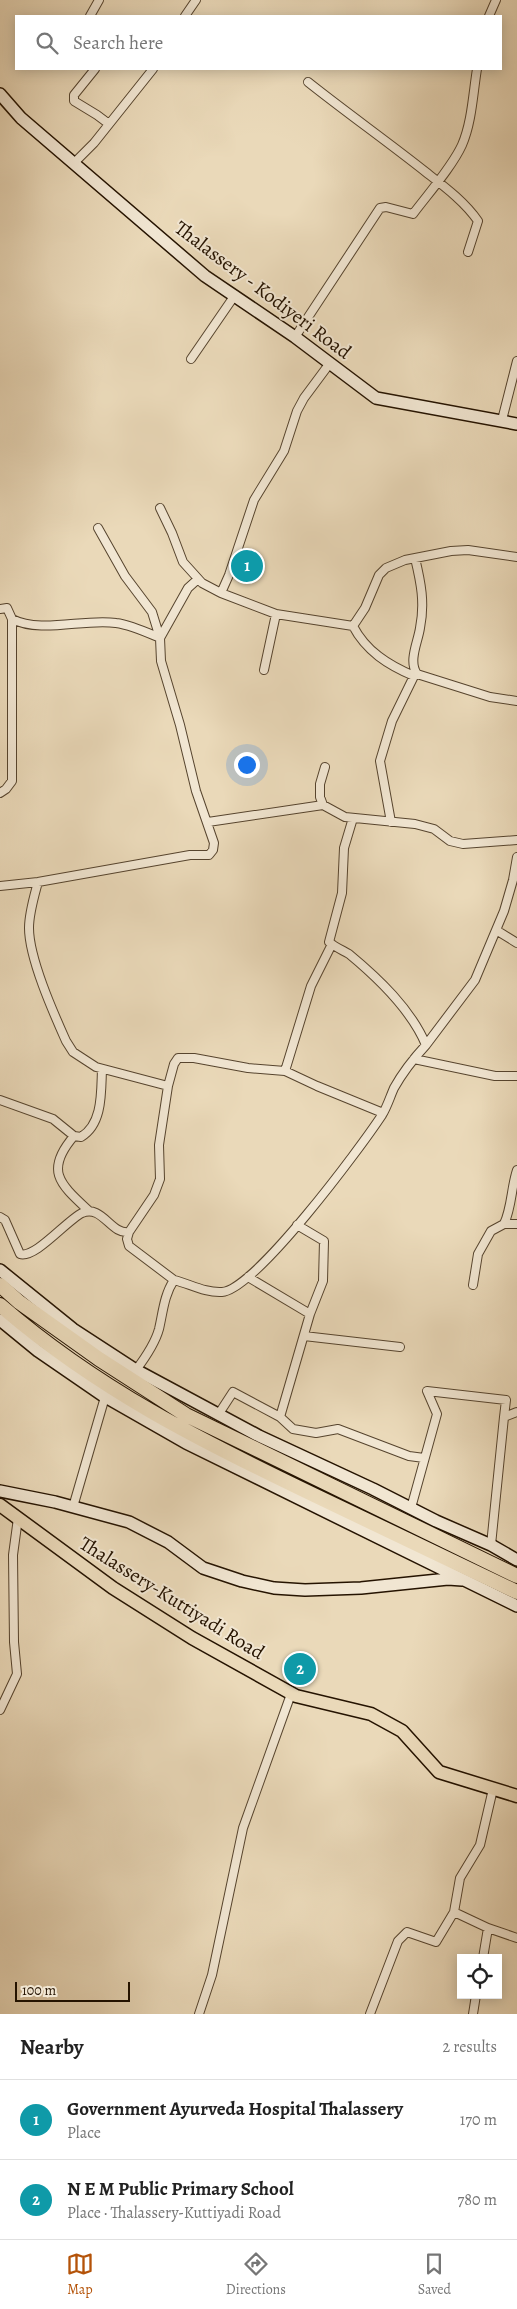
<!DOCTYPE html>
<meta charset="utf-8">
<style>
:root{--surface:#fff;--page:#f2f2f2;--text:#222;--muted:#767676;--line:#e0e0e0;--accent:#b45309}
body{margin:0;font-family:Alegreya,serif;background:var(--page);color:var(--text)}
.controls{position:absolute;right:15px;bottom:15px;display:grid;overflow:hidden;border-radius:0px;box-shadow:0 2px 12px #0003}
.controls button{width:45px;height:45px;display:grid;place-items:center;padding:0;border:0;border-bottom:1px solid var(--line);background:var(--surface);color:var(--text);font:25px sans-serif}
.scale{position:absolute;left:15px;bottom:12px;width:115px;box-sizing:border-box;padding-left:5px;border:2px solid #251300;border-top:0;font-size:14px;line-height:18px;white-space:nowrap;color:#251300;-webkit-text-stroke:4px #f1e6d2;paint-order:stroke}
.you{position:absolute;left:246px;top:764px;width:18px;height:18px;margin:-12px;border:4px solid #fff;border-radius:50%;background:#1a73e8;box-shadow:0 0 0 8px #1a73e833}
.badge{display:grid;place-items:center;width:32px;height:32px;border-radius:50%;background:var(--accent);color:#fff;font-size:16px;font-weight:700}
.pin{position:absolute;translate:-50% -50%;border:2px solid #fff;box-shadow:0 1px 5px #0006}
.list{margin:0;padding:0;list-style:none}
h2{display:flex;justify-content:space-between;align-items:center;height:65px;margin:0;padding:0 20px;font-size:21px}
h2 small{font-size:16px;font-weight:400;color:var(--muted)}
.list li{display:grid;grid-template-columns:32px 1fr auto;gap:15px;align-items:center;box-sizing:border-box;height:80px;padding:0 20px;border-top:1px solid var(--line)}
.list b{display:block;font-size:19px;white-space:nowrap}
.list p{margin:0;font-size:16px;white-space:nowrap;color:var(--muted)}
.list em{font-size:16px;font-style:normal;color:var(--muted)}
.icon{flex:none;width:28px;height:28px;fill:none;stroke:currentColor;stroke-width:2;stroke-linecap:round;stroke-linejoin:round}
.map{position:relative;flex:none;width:517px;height:2014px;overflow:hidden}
.search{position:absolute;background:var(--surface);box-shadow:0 2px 12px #0003;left:15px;right:15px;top:15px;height:55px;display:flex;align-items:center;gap:12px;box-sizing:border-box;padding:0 18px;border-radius:0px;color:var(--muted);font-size:19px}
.sheet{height:225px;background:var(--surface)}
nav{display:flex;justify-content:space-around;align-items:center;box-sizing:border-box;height:70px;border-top:1px solid var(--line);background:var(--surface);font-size:14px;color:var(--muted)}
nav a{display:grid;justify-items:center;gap:2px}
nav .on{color:var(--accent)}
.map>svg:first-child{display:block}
</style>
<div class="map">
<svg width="517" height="2014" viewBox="0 0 517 2014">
<rect width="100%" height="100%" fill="#ead9b9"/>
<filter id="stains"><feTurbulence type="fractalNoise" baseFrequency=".004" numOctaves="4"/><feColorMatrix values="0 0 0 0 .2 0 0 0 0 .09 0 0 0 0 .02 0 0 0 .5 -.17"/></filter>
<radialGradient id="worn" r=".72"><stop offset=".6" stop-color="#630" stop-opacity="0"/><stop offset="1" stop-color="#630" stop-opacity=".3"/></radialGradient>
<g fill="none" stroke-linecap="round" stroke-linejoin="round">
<defs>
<path id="street" d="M90,16L99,0
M185,16L196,0
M489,16L496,0
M95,69L74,95V101L97,115L109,124
M308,82C347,113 388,142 427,173C445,187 465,202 478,221L468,252
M74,163L94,143L153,69
M295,337L380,208L386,207L413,214C428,194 452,167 462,145C472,122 473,93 477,69
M191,359L235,295
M502,420L517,361
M160,508L172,533L183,562L202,583L221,593L229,575L254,500L284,451L297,411L304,398L330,363
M415,558C421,583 425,603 420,628C418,642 408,661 417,674L490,697L517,701
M221,593L276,614L353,626C366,651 388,665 414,676
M0,609L7,608L12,619V781L6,789L0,793
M12,619C41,634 85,618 116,623C131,625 146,632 160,638
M353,626L365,608L379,575L386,568L405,560L451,551L468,550L517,557
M160,638L188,588L198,579
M264,670L276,614
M325,767L320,784V797L323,805L345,817L415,824L434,829L450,841L463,844L517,840
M208,822L323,805
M391,822L380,761L392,721L414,676L417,674
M0,886L38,882L190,855H209L213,850L214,843L196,791L180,725L161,661L160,638L152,612L125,576L98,528
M496,930L517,943
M426,1045L475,980L504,911L513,880L517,857
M414,1059L495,1076H517
M285,1071L311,986L332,944
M168,1086L174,1064L178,1058H194L248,1068L285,1071L317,1086L383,1113
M0,1100L53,1119L74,1136L81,1137C103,1124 101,1092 102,1069
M74,1136C44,1171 60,1184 89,1211
M0,1217L5,1220L20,1254C35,1259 66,1221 82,1213C102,1204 111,1235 129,1232L154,1195L160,1179L159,1145L168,1086L96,1067L73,1052L66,1041C53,1012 29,958 29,928C29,913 34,897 38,882
M504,1224H517
M297,1225L324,1241L323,1281L310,1314
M129,1232L127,1239L129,1246L174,1280
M248,1277L310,1314L280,1417
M473,1285L478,1254L491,1231L504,1224C512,1207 511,1188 517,1170
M304,1336L400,1347
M136,1370C145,1358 155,1344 159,1329C163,1312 164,1295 174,1280C190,1284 205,1293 222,1292C255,1290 361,1147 382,1115C387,1107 390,1097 394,1088C403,1072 414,1058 426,1045C411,1009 378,978 349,954C342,950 335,947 329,942L342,893L344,848L353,818
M218,1415L233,1392L280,1417L293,1429L316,1433L338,1429L409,1456L424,1458
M73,1507L105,1397
M411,1508L437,1414L427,1391L506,1400L504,1417
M491,1545L504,1417L517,1412
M0,1710L17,1674L14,1642L13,1555L18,1518
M454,1912L460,1878L480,1845L493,1789
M483,1958L488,1928L517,1938
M199,2014L212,1975L243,1828L291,1694
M370,2014L398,1941L407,1932L436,1942L454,1912L488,1928
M473,2014L476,1995"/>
<path id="secondary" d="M0,94L21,118L205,276L295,337L376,398L517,424
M0,1270L73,1329L136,1370L259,1436L373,1489L436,1521L491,1545L517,1560
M0,1320L38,1351L102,1395L186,1443L517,1606
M0,1491L55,1502L129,1522L168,1542L203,1568L242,1581L274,1588L305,1590L361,1588L448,1579L462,1580"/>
<path id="primary" d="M0,1505L113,1588L192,1638L296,1696L371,1714L402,1731L439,1772L517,1796"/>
<path id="highway" d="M0,1285L19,1302L99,1359L186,1415L517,1576
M0,1305C97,1389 201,1441 316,1496C383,1528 450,1560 517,1592"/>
</defs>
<use href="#street" stroke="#56442e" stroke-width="10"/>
<use href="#secondary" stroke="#251300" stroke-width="14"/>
<use href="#primary" stroke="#251300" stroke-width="15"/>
<use href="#highway" stroke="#251300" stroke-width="16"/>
<use href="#street" stroke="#f1e6d2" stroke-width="8"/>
<use href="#secondary" stroke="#f1e6d2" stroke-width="11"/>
<use href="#primary" stroke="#ead9b9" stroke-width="12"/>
<use href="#highway" stroke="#ead9b9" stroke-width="14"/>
</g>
<g text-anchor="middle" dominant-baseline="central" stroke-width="4" stroke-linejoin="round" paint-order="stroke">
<g font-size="20" fill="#251300" stroke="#f1e6d2">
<text transform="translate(263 290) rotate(37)">Thalassery - Kodiyeri Road</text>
<text transform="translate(172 1598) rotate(32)">Thalassery-Kuttiyadi Road</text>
</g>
</g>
<rect width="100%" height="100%" filter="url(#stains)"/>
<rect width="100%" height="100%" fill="url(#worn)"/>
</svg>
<div class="controls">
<button><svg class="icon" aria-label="locate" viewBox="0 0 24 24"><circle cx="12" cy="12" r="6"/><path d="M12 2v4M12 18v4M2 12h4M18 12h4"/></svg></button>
</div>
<div class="scale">100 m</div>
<div class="you"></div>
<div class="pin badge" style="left:247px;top:566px;background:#0f9aa8">1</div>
<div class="pin badge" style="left:300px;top:1669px;background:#0f9aa8">2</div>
<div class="search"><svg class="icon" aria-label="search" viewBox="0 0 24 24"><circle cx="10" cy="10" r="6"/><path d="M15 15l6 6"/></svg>Search here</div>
</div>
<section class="sheet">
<h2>Nearby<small>2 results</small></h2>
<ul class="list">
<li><span class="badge" style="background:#0f9aa8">1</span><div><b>Government Ayurveda Hospital Thalassery</b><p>Place</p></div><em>170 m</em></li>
<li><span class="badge" style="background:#0f9aa8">2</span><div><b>N E M Public Primary School</b><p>Place · Thalassery-Kuttiyadi Road</p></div><em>780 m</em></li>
</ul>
</section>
<nav>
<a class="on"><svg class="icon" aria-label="map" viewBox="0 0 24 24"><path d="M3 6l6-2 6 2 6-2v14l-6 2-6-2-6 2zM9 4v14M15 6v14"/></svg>Map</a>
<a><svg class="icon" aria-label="directions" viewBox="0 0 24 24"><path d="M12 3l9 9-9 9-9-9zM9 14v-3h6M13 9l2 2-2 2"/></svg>Directions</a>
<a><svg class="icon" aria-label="saved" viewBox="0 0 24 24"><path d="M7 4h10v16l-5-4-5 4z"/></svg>Saved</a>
</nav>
